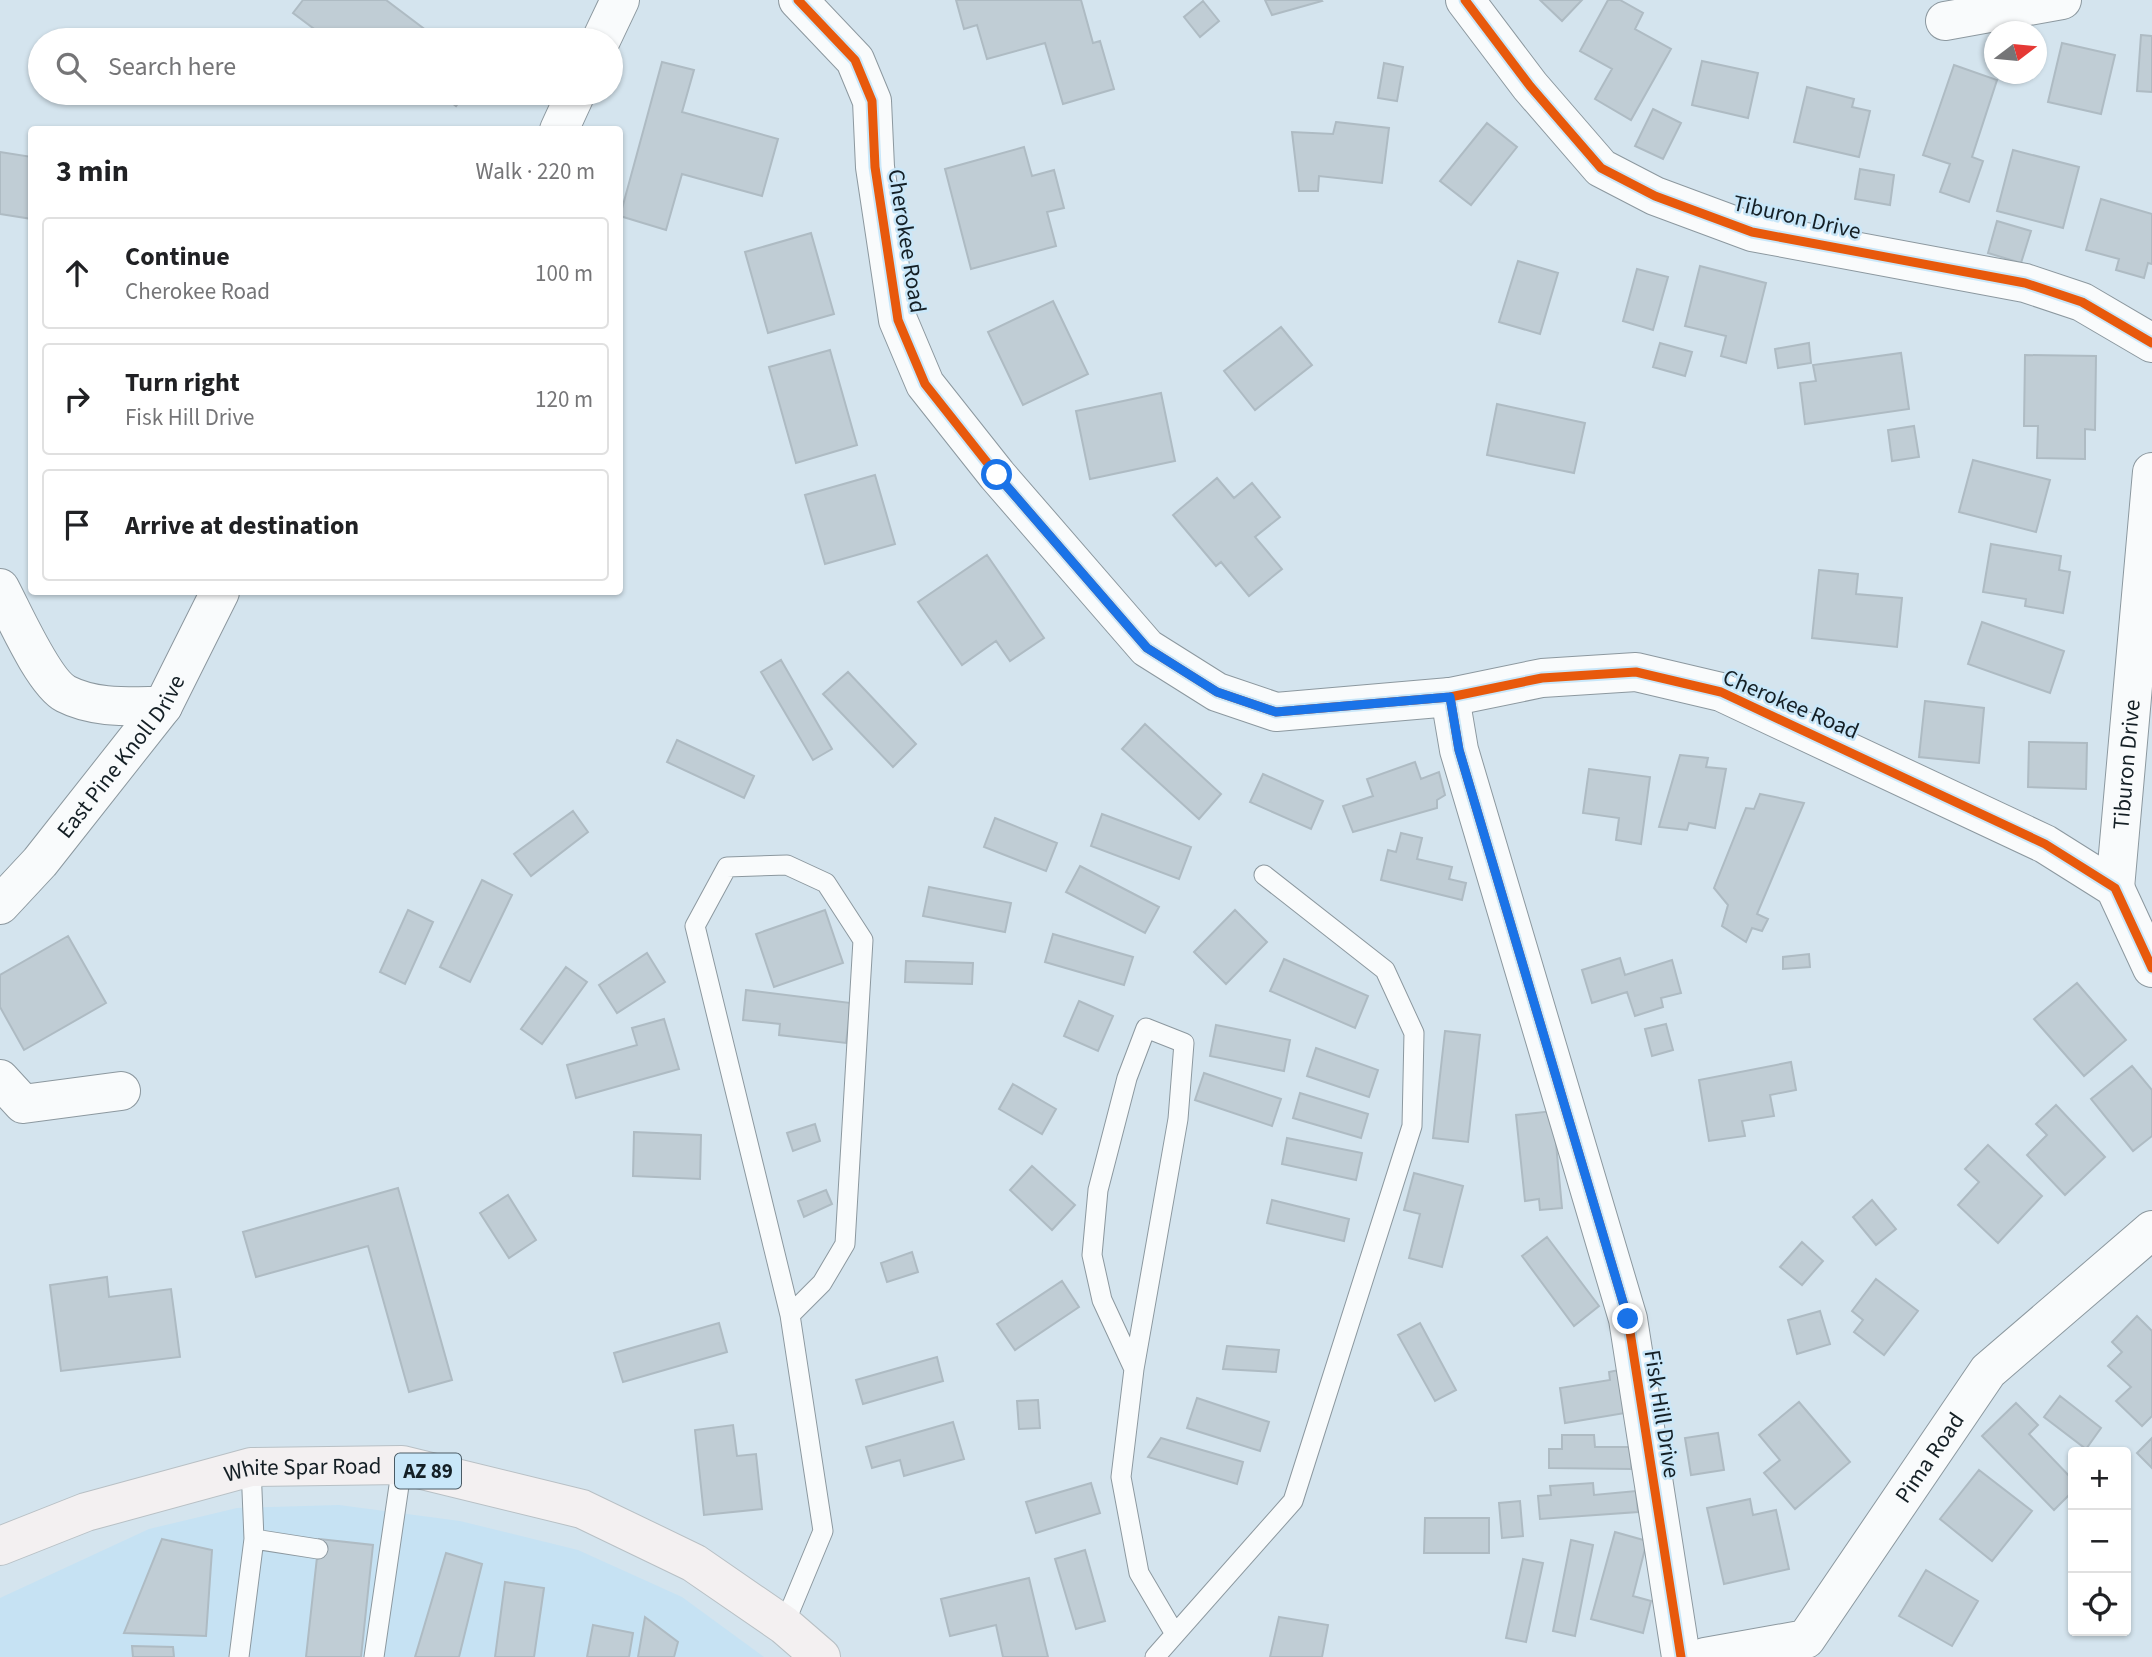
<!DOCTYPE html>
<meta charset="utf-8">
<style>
:root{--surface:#fff;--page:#f6f6f6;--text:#202124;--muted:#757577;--line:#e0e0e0}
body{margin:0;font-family:"Source Sans 3",sans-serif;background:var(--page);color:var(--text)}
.controls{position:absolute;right:21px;bottom:21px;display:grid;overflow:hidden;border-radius:7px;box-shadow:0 2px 5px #0004}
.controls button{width:63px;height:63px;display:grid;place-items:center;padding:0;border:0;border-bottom:2px solid var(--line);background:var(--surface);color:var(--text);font:35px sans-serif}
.compass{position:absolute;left:1984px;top:21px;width:63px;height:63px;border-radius:50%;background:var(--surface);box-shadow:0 2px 5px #0004;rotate:74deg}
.stop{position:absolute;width:21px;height:21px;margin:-16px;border:5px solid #1a73e8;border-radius:50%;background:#fff}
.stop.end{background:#1a73e8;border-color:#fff;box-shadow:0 2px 7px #0008}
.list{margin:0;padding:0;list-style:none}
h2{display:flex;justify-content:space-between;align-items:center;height:91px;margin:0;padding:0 28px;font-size:30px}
h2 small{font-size:23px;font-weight:400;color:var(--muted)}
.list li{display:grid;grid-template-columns:46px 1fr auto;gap:21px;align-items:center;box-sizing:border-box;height:112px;margin:0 14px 14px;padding:0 14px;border:2px solid var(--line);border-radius:7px}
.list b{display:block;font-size:26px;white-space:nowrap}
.list p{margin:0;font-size:23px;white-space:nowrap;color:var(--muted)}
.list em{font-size:23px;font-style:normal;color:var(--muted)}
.icon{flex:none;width:38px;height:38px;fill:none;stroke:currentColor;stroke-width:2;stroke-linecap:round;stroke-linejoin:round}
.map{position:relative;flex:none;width:2152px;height:1657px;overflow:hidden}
.search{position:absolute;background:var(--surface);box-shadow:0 2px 5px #0004;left:28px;top:28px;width:595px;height:77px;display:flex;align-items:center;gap:18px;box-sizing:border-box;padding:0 24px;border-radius:38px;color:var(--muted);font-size:26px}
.panel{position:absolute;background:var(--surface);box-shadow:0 2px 5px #0004;left:28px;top:126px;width:595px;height:469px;border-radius:7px}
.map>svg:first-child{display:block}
</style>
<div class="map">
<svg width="2152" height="1657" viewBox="0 0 2152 1657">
<rect width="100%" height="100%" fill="#d4e4ee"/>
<path fill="#c6e2f3" d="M339,1505L460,1521L578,1550L682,1597L764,1657H0V1598L149,1529L237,1508Z"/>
<path fill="#c0cdd5" stroke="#aebbc3" stroke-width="2" d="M303,0H386L439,40H329L293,13Z
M956,0H1081L1093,43L1100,41L1114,89L1063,104L1045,43L987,59L977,25L964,29Z
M1265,0H1321L1322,1L1272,15Z
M1540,0H1582L1562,21Z
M1608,0H1620L1643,13L1635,29L1671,49L1631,120L1595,99L1612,69L1580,51Z
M1203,1L1219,21L1200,37L1184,17Z
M2141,35L2152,36V92L2137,91Z
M2062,43L2115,55L2101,114L2048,102Z
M1702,61L1758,73L1748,118L1692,105Z
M662,62L694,70L682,112L778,139L762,196L682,174L666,230L620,216Z
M1384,63L1403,67L1397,101L1378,98Z
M1954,65L1997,80L1972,157L1983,161L1969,202L1940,192L1950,164L1923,155Z
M1807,87L1854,99L1852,107L1870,111L1859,157L1794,142Z
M439,93H466L456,106Z
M1653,109L1681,123L1663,159L1635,146Z
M1336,122L1389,128L1382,183L1319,176L1318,191H1299L1292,132L1333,134Z
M1487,123L1517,147L1471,205L1440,181Z
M1024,147L1032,176L1054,170L1064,208L1047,212L1056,246L971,269L945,169Z
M2013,150L2079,167L2063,228L1997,211Z
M0,152L32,157V219L0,214Z
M1860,169L1894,175L1890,205L1855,199Z
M2101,199L2152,214V264L2148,263L2144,278L2116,270L2119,259L2086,250Z
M1997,221L2031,231L2021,263L1988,253Z
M811,233L834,314L768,333L745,252Z
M1518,261L1558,273L1540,334L1499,322Z
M1700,266L1766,283L1746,363L1721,356L1726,336L1685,326Z
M1637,269L1668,277L1653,330L1623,321Z
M1053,301L1088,374L1023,405L988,332Z
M1281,327L1312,365L1255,410L1224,371Z
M1660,343L1692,352L1685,376L1653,367Z
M1809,343L1811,363L1778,368L1775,349Z
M830,350L857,445L796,463L769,367Z
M1901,353L1909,409L1805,424L1800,383L1816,381L1813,365Z
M2025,355L2096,356L2095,430L2085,429V459L2037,458L2038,426H2024Z
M1161,393L1175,461L1090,479L1076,411Z
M1497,404L1585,423L1574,473L1487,455Z
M1914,426L1919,457L1892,461L1888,430Z
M1973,460L2050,480L2036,532L1959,512Z
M875,475L895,544L825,564L805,495Z
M1217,478L1234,498L1252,483L1280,517L1255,537L1282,569L1249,596L1221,562L1216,566L1173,515Z
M1991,544L2061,556L2059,570L2070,572L2063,613L2025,606L2026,599L1983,592Z
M987,555L1044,638L1010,661L996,641L962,665L918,602Z
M1819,570L1858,574L1856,594L1902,598L1897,647L1812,638Z
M1982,622L2064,651L2050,693L1968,664Z
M781,660L832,749L813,760L761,672Z
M848,672L916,744L893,767L823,694Z
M1925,701L1984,708L1979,763L1919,757Z
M1145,724L1221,794L1199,819L1122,749Z
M677,740L754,776L744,798L667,762Z
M2029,742L2087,743L2086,789L2028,787Z
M1680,755L1708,758L1706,767L1726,769L1715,828L1689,823L1687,830L1659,827Z
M1415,762L1421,779L1439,772L1445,795L1437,800V808L1353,832L1343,806L1373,796L1367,779Z
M1589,769L1650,777L1641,844L1616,840L1619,818L1583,813Z
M1263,774L1323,801L1311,829L1250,802Z
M1760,794L1804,803L1757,914L1768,919L1762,931L1752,928L1746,942L1722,926L1728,905L1714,888L1746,808L1754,809Z
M573,811L588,832L531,876L514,854Z
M1102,814L1191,847L1179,879L1091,846Z
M995,818L1057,843L1046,871L984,847Z
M1401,833L1422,838L1417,859L1452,867L1449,879L1466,883L1462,900L1381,880L1388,850L1396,852Z
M1080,866L1159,907L1145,933L1066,892Z
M482,880L512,895L470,982L440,967Z
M929,887L1011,903L1005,932L923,916Z
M408,910L433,922L405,984L380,972Z
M825,910L843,963L774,987L756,934Z
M1235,910L1267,942L1226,984L1194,952Z
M1053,934L1133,957L1124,985L1045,962Z
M68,936L106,1003L24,1050L0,1007V975Z
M647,953L665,982L617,1013L599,985Z
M1809,954L1810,967L1783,969V957Z
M1620,958L1625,975L1672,960L1681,993L1661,998L1663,1007L1635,1016L1627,992L1592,1003L1582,970Z
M1284,959L1368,996L1355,1028L1270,991Z
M906,961L973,963L972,984L905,982Z
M566,967L587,982L542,1044L521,1029Z
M2077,983L2126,1040L2084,1076L2034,1019Z
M746,990L851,1003L846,1043L779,1035L780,1024L743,1020Z
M1079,1001L1113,1016L1098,1051L1064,1036Z
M664,1019L679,1069L576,1098L567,1065L637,1045L632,1028Z
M1666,1024L1673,1050L1652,1056L1645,1029Z
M1216,1025L1290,1040L1284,1071L1210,1056Z
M1445,1031L1480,1035L1468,1142L1433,1138Z
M1316,1048L1378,1070L1369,1097L1307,1076Z
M1791,1062L1796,1090L1770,1095L1774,1116L1742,1121L1745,1136L1709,1141L1699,1080Z
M2132,1066L2152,1090V1136L2133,1151L2091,1099Z
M1204,1073L1281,1099L1272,1126L1195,1100Z
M1013,1084L1056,1109L1042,1134L999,1109Z
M1300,1093L1368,1114L1361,1138L1293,1118Z
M2056,1105L2105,1157L2065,1195L2027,1155L2047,1135L2036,1124Z
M1553,1111L1562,1208L1540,1210L1539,1199L1525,1201L1516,1115Z
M815,1124L820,1141L793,1151L787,1133Z
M634,1132L701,1135L700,1179L633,1176Z
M1287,1138L1362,1153L1356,1180L1282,1164Z
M1988,1145L2042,1196L1998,1243L1958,1205L1979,1182L1965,1169Z
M1032,1166L1075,1205L1052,1230L1010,1190Z
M1414,1173L1463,1186L1442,1267L1409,1258L1420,1214L1404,1210Z
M398,1188L452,1380L409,1392L368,1246L256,1277L243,1232Z
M826,1190L832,1204L804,1217L798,1201Z
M508,1195L536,1240L509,1258L480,1213Z
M1272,1200L1349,1219L1344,1241L1267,1223Z
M1872,1200L1896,1229L1876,1245L1853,1217Z
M1547,1237L1599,1306L1574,1326L1522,1256Z
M1802,1242L1823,1261L1802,1285L1780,1267Z
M912,1252L918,1272L887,1282L881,1263Z
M107,1277L109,1297L171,1289L180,1357L61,1371L50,1285Z
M1876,1279L1918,1311L1884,1355L1854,1332L1863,1320L1852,1311Z
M1062,1281L1079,1307L1015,1350L997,1324Z
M1820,1311L1830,1344L1797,1354L1788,1320Z
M2137,1316L2152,1331V1416L2142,1426L2116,1401L2131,1387L2108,1366L2122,1352L2112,1342Z
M719,1323L727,1352L623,1382L614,1353Z
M1420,1323L1456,1390L1435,1401L1398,1335Z
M1227,1346L1279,1350L1276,1372L1223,1369Z
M937,1357L943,1381L863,1404L856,1380Z
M1624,1369L1631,1412L1565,1423L1560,1388L1610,1380L1609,1372Z
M2060,1396L2101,1428L2086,1449L2044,1417Z
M1197,1398L1269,1422L1260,1451L1187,1428Z
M1038,1400L1040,1428L1019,1429L1017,1401Z
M1799,1402L1850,1462L1795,1509L1764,1473L1780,1460L1759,1435Z
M2016,1403L2038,1425L2029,1434L2073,1480V1491L2054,1510L1982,1436Z
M953,1422L964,1459L904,1476L900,1460L872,1468L866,1447Z
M733,1425L737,1456L756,1454L762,1509L704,1515L695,1430Z
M1718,1433L1724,1470L1691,1475L1685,1438Z
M1562,1435H1594L1595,1447H1631V1469L1549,1468V1449H1562Z
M1161,1438L1243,1462L1237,1484L1148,1457Z
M2152,1438V1468L2137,1453Z
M1979,1470L2032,1511L1992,1561L1940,1519Z
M1091,1483L1100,1513L1036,1533L1026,1502Z
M1593,1483L1594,1495L1636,1491L1638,1512L1540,1519L1538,1496L1551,1495L1550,1486Z
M1750,1499L1753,1515L1776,1510L1789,1569L1724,1584L1707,1508Z
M1520,1501L1523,1536L1502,1538L1499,1503Z
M1425,1518H1489V1553H1424Z
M1615,1532L1647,1541L1633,1596L1651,1601L1643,1633L1591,1619Z
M162,1539L212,1550L206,1636L124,1633Z
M319,1539L373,1545L361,1657H306Z
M1571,1540L1593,1545L1575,1636L1553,1631Z
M1085,1550L1105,1621L1076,1629L1055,1559Z
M446,1553L482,1564L459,1657H415Z
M1523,1559L1543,1563L1526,1642L1506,1638Z
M1926,1570L1978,1601L1952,1646L1899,1616Z
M1029,1578L1048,1657H1003L996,1625L950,1636L941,1599Z
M505,1582L544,1588L534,1657H495Z
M645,1617L678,1642L674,1657H638Z
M1279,1617L1328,1625L1322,1657H1270Z
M593,1625L633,1633L629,1657H587Z
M132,1646L173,1647L174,1657H133Z"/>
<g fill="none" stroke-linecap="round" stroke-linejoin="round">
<defs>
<path id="service" d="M1134,1369L1102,1300L1092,1255L1098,1190L1127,1078L1146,1028L1184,1043L1178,1119L1134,1369L1121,1477L1139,1573L1175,1634
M251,1467L254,1539
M784,1625L823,1531L790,1315L695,926L727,867L787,865L826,883L863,940L845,1244L822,1283L790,1315
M239,1657L254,1539L318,1549
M374,1657L402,1465
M1155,1657L1293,1501L1412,1126L1414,1033L1385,970L1264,875"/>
<g id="minor">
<path d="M798,0L855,60L872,101L875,167L898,320L925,384L997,475L1147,648L1217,692L1276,712L1450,697L1542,678L1636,672L1721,692L2045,844L2115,888L2152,968"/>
<path d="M1465,0L1530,86L1601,168L1655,196L1752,232L2025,283L2082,302L2152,343"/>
<path d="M1945,21L2062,0"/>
<path d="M601,40L620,0"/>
<path d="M559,130L576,93"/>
<path d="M0,588C13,612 43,682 66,694C95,709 131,706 163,706"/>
<path d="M1450,697L1459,750L1628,1319L1681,1657"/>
<path id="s1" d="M2115,888L2152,472"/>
<path id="s2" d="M0,905L40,862L163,706L220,592"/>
<path d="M0,1079L23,1104L121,1091"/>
<path id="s3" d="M1705,1657L1806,1639L1988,1371L2152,1230"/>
</g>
<g id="primary">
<path id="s4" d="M0,1546L86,1512L251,1467L402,1465L582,1509L694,1563L784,1625L821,1657"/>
</g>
</defs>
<use href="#service" stroke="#8c989f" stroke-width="21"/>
<use href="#minor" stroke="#8c989f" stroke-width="40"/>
<use href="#primary" stroke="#b8c0c5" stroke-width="40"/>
<use href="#service" stroke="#f9fbfc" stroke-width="19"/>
<use href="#minor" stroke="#f9fbfc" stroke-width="38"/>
<use href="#primary" stroke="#f3f0f1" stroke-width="38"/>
<defs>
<path id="cycleway" d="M798,0L855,60L872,101L875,167L898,320L925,384L997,475L1147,648L1217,692L1276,712L1450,697L1542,678L1636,672L1721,692L2045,844L2115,888L2152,968
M1465,0L1530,86L1601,168L1655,196L1752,232L2025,283L2082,302L2152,343
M1450,697L1459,750L1628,1319L1681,1657"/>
</defs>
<use href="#cycleway" stroke="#c9e7f9" stroke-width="13"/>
<use href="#cycleway" stroke="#e8590c" stroke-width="9"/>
</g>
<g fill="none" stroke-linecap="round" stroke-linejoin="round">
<path stroke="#1a73e8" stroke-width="9" d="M997,475L1147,648L1217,692L1276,712L1450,697L1459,750L1628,1319"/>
</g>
<g text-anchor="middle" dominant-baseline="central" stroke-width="5" stroke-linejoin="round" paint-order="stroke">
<rect fill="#c9e7f9" stroke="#4a5b65" stroke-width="2" x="395" y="1453.5" width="66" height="35" rx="5"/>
<g font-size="21" font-weight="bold" fill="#141f25">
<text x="428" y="1471">AZ 89</text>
</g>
<g font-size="23" fill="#141f25" stroke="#c9e7f9">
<text transform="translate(1797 217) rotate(13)">Tiburon Drive</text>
<text transform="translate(907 241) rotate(81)">Cherokee Road</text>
<text transform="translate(1791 704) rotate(23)">Cherokee Road</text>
<text stroke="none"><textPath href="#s2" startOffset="192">East Pine Knoll Drive</textPath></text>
<text stroke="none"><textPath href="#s1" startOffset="124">Tiburon Drive</textPath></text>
<text transform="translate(1662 1414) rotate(81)">Fisk Hill Drive</text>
<text stroke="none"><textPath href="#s3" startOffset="322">Pima Road</textPath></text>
<text stroke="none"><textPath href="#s4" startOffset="315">White Spar Road</textPath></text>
</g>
</g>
</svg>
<div class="controls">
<button>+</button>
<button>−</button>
<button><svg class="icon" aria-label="locate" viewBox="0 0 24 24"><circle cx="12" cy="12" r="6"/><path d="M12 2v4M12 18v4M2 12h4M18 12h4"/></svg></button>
</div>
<svg class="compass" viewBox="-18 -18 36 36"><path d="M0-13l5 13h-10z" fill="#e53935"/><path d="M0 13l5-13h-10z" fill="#757577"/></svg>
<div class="stop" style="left:997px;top:475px"></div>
<div class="stop end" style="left:1628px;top:1319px"></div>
<div class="search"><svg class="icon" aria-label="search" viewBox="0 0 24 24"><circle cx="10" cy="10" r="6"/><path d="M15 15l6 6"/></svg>Search here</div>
<section class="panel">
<h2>3 min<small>Walk · 220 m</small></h2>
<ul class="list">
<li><svg class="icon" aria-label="ahead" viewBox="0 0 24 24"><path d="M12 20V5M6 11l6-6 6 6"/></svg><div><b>Continue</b><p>Cherokee Road</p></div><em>100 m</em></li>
<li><svg class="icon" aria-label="right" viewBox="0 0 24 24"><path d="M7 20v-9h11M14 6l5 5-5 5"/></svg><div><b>Turn right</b><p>Fisk Hill Drive</p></div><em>120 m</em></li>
<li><svg class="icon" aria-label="arrive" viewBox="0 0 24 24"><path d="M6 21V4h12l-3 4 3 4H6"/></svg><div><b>Arrive at destination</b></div></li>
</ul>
</section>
</div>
